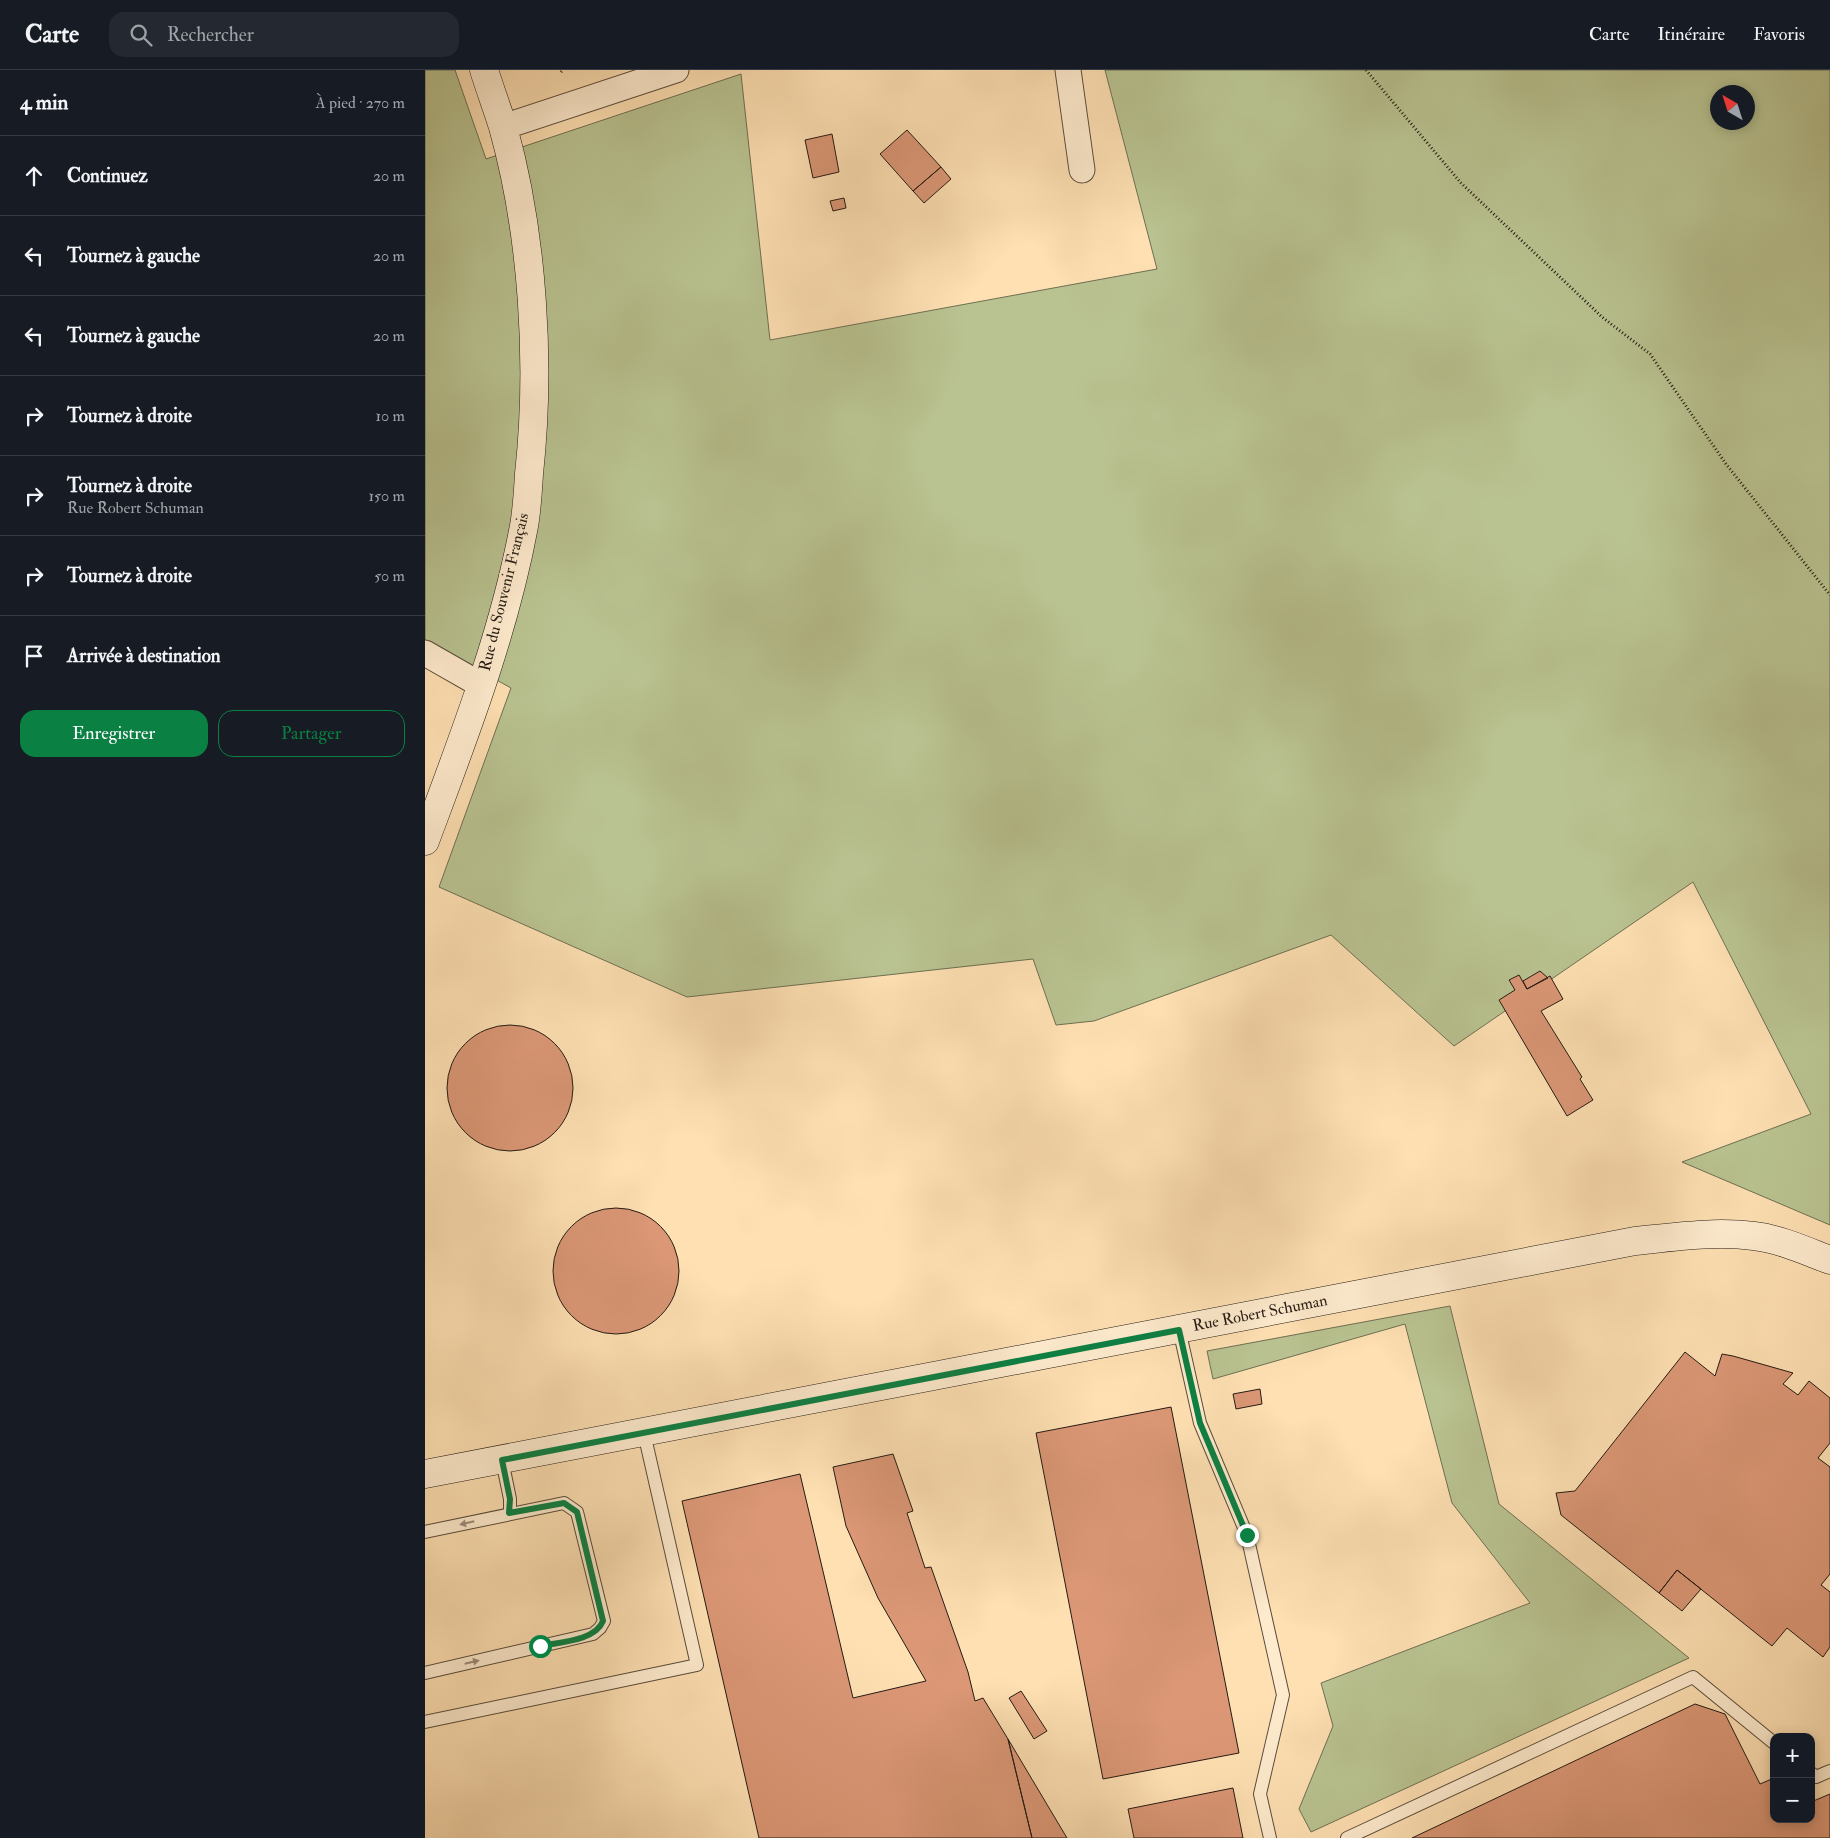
<!DOCTYPE html>
<html lang="fr">
<meta charset="utf-8">
<style>
:root{--surface:#171b24;--page:#242831;--text:#f1f3f6;--muted:#9ea1a6;--line:#363941;--accent:#0b8043}
body{margin:0;font-family:"IM FELL Double Pica",serif;background:var(--page);color:var(--text)}
.controls{position:absolute;right:15px;bottom:15px;display:grid;overflow:hidden;border-radius:10px;box-shadow:0 2px 12px #0003}
.controls button{width:45px;height:45px;display:grid;place-items:center;padding:0;border:0;border-bottom:1px solid var(--line);background:var(--surface);color:var(--text);font:25px sans-serif}
.compass{position:absolute;left:1285px;top:15px;width:45px;height:45px;border-radius:50%;background:var(--surface);box-shadow:0 2px 12px #0003;rotate:321deg}
.stop{position:absolute;width:15px;height:15px;margin:-11px;border:4px solid #0b8043;border-radius:50%;background:#fff}
.stop.end{background:#0b8043;border-color:#fff;box-shadow:0 1px 5px #0008}
.list{margin:0;padding:0;list-style:none}
h2{display:flex;justify-content:space-between;align-items:center;height:65px;margin:0;padding:0 20px;font-size:21px}
h2 small{font-size:16px;font-weight:400;color:var(--muted)}
.list li{display:grid;grid-template-columns:32px 1fr auto;gap:15px;align-items:center;box-sizing:border-box;height:80px;padding:0 20px;border-top:1px solid var(--line)}
.list b{display:block;font-size:19px;white-space:nowrap}
.list p{margin:0;font-size:16px;white-space:nowrap;color:var(--muted)}
.list em{font-size:16px;font-style:normal;color:var(--muted)}
.actions{display:flex;gap:10px;padding:15px 20px}
.actions a{flex:1;padding:11px 0;border:1px solid var(--accent);border-radius:15px;text-align:center;font-size:18px;color:var(--accent)}
.actions .main{background:var(--accent);color:#fff}
.icon{flex:none;width:28px;height:28px;fill:none;stroke:currentColor;stroke-width:2;stroke-linecap:round;stroke-linejoin:round}
.map{position:relative;flex:none;width:1405px;height:1768px;overflow:hidden}
header{display:flex;align-items:center;gap:30px;box-sizing:border-box;height:70px;padding:0 25px;background:var(--surface);border-bottom:1px solid var(--line)}
header strong{font-size:24px}
nav{display:flex;gap:28px;margin-inline-start:auto;font-size:18px}
.search{width:350px;height:45px;background:var(--page);display:flex;align-items:center;gap:12px;box-sizing:border-box;padding:0 18px;border-radius:15px;color:var(--muted);font-size:19px}
main{display:flex}
aside{flex:1;background:var(--surface)}
.map>svg:first-child{display:block}
</style>
<header>
<strong>Carte</strong>
<div class="search"><svg class="icon" aria-label="search" viewBox="0 0 24 24"><circle cx="10" cy="10" r="6"/><path d="M15 15l6 6"/></svg>Rechercher</div>
<nav><a>Carte</a><a>Itinéraire</a><a>Favoris</a></nav>
</header>
<main>
<aside>
<h2>4 min<small>À pied · 270 m</small></h2>
<ul class="list">
<li><svg class="icon" aria-label="ahead" viewBox="0 0 24 24"><path d="M12 20V5M6 11l6-6 6 6"/></svg><div><b>Continuez</b></div><em>20 m</em></li>
<li><svg class="icon" aria-label="left" viewBox="0 0 24 24"><path d="M17 20v-9H6M10 6l-5 5 5 5"/></svg><div><b>Tournez à gauche</b></div><em>20 m</em></li>
<li><svg class="icon" aria-label="left" viewBox="0 0 24 24"><path d="M17 20v-9H6M10 6l-5 5 5 5"/></svg><div><b>Tournez à gauche</b></div><em>20 m</em></li>
<li><svg class="icon" aria-label="right" viewBox="0 0 24 24"><path d="M7 20v-9h11M14 6l5 5-5 5"/></svg><div><b>Tournez à droite</b></div><em>10 m</em></li>
<li><svg class="icon" aria-label="right" viewBox="0 0 24 24"><path d="M7 20v-9h11M14 6l5 5-5 5"/></svg><div><b>Tournez à droite</b><p>Rue Robert Schuman</p></div><em>150 m</em></li>
<li><svg class="icon" aria-label="right" viewBox="0 0 24 24"><path d="M7 20v-9h11M14 6l5 5-5 5"/></svg><div><b>Tournez à droite</b></div><em>50 m</em></li>
<li><svg class="icon" aria-label="arrive" viewBox="0 0 24 24"><path d="M6 21V4h12l-3 4 3 4H6"/></svg><div><b>Arrivée à destination</b></div></li>
</ul>
<div class="actions"><a class="main">Enregistrer</a><a>Partager</a></div>
</aside>
<div class="map">
<svg width="1405" height="1768" viewBox="0 0 1405 1768">
<rect width="100%" height="100%" fill="#fee0b3"/>
<filter id="stains"><feTurbulence type="fractalNoise" baseFrequency=".004" numOctaves="4"/><feColorMatrix values="0 0 0 0 .2 0 0 0 0 .09 0 0 0 0 .02 0 0 0 .5 -.17"/></filter>
<radialGradient id="worn" r=".72"><stop offset=".6" stop-color="#630" stop-opacity="0"/><stop offset="1" stop-color="#630" stop-opacity=".3"/></radialGradient>
<path fill="#b9c391" stroke="#6e6f52" fill-rule="evenodd" d="M0,0H30L61,89L316,4L345,270L732,199L680,0H1405V1155L1257,1092L1386,1044L1268,812L1029,976L906,865L669,951L631,955L608,889L262,927L14,817L86,618L0,570ZM1292,22H1322V52H1292Z
M1025,1236L1074,1434L1264,1588L886,1762L874,1739L908,1656L896,1613L1105,1533L1027,1433L980,1254L788,1309L782,1281Z"/>
<path fill="#db9776" stroke="#241b13" d="M482,60L516,97L488,121L455,84Z
M407,64L414,102L388,108L380,70Z
M516,97L526,109L499,133L488,121Z
M419,128L421,138L408,141L405,131Z
M1115,901L1123,908L1102,919L1098,911Z
M1094,905L1102,919L1125,906L1138,929L1116,941L1157,1007L1155,1009L1168,1030L1142,1046L1074,930L1090,920L1084,910Z
M22 1018a63 63 0 1 1 126 0a63 63 0 1 1-126 0Z
M128 1201a63 63 0 1 1 126 0a63 63 0 1 1-126 0Z
M1260,1282L1290,1306L1297,1284L1308,1286L1368,1303L1358,1314L1373,1325L1384,1311L1405,1328V1373L1393,1388L1405,1397V1504L1396,1515L1405,1522V1577L1398,1587L1362,1558L1347,1576L1252,1500L1234,1523L1136,1445L1131,1423L1150,1421Z
M835,1319L837,1334L811,1339L808,1324Z
M746,1337L814,1683L678,1709L611,1363Z
M468,1384L488,1441L482,1443L500,1498L506,1497L543,1602L550,1631L558,1628L583,1669L607,1768H334L257,1431L375,1404L428,1628L501,1611L453,1528L421,1456L408,1397Z
M1252,1500L1276,1519L1257,1541L1234,1523Z
M596,1621L622,1661L609,1669L584,1628Z
M1270,1634L1300,1644L1335,1714L1349,1708V1749H1386V1732L1405,1724V1768H987Z
M583,1669L642,1768H607Z
M808,1718L818,1768H709L703,1739Z"/>
<g fill="none" stroke-linecap="round" stroke-linejoin="round">
<defs>
<path id="lane" d="M754,1259L775,1353L822,1465L858,1625L835,1724L845,1768
M77,1390L85,1429V1443
M0,1462L139,1433L152,1442L179,1551L175,1558L168,1564L0,1603
M0,1652L272,1595L219,1363
M1386,1703L1391,1707L1405,1701
M922,1768L1268,1607L1349,1673"/>
<path id="street" d="M643,0L657,100
M78,57L251,0
M0,583L56,615"/>
<path id="secondary" d="M0,771C38,669 79,564 99,456C102,439 103,421 104,404C116,294 108,164 78,57C72,38 65,19 59,0
M0,1404L1210,1171C1249,1167 1290,1161 1329,1166C1355,1169 1381,1181 1405,1190"/>
</defs>
<use href="#lane" stroke="#5a4c3b" stroke-width="14"/>
<use href="#street" stroke="#5a4c3b" stroke-width="27"/>
<use href="#secondary" stroke="#241b13" stroke-width="29"/>
<path stroke="#241b13" stroke-width="3" stroke-dasharray="1 2.5" stroke-linecap="butt" d="M941,0L1036,113L1177,247L1225,284L1301,394L1405,525
M136,2L138,0"/>
<use href="#lane" stroke="#feebce" stroke-width="12"/>
<use href="#street" stroke="#feebce" stroke-width="25"/>
<use href="#secondary" stroke="#feebce" stroke-width="28"/>
</g>
<defs><path id="oneway-solid" d="M-6-.8H1V-3.2L6.5 0L1 3.2V.8H-6Z" transform="scale(1.25)"/></defs>
<g fill="#9c8d7a">
<use href="#oneway-solid" transform="translate(42 1453) rotate(167)"/>
<use href="#oneway-solid" transform="translate(47 1592) rotate(-13)"/>
</g>
<g fill="none" stroke-linecap="round" stroke-linejoin="round">
<path stroke="#0b8043" stroke-width="6" d="M115,1576C135,1572 170,1571 178,1551L152,1442L139,1433L84,1443L85,1429L77,1390L754,1260L775,1353L822,1465"/>
</g>
<g text-anchor="middle" dominant-baseline="central" stroke-width="4.5" stroke-linejoin="round" paint-order="stroke">
<g font-size="16" fill="#241b13" stroke="#feebce">
<text transform="translate(79 522) rotate(-76)">Rue du Souvenir Français</text>
<text transform="translate(835 1243) rotate(-11)">Rue Robert Schuman</text>
</g>
</g>
<rect width="100%" height="100%" filter="url(#stains)"/>
<rect width="100%" height="100%" fill="url(#worn)"/>
</svg>
<div class="controls">
<button>+</button>
<button>−</button>
</div>
<svg class="compass" viewBox="-18 -18 36 36"><path d="M0-13l5 13h-10z" fill="#e53935"/><path d="M0 13l5-13h-10z" fill="#9ea1a6"/></svg>
<div class="stop" style="left:115px;top:1576px"></div>
<div class="stop end" style="left:822px;top:1465px"></div>
</div>
</main>
